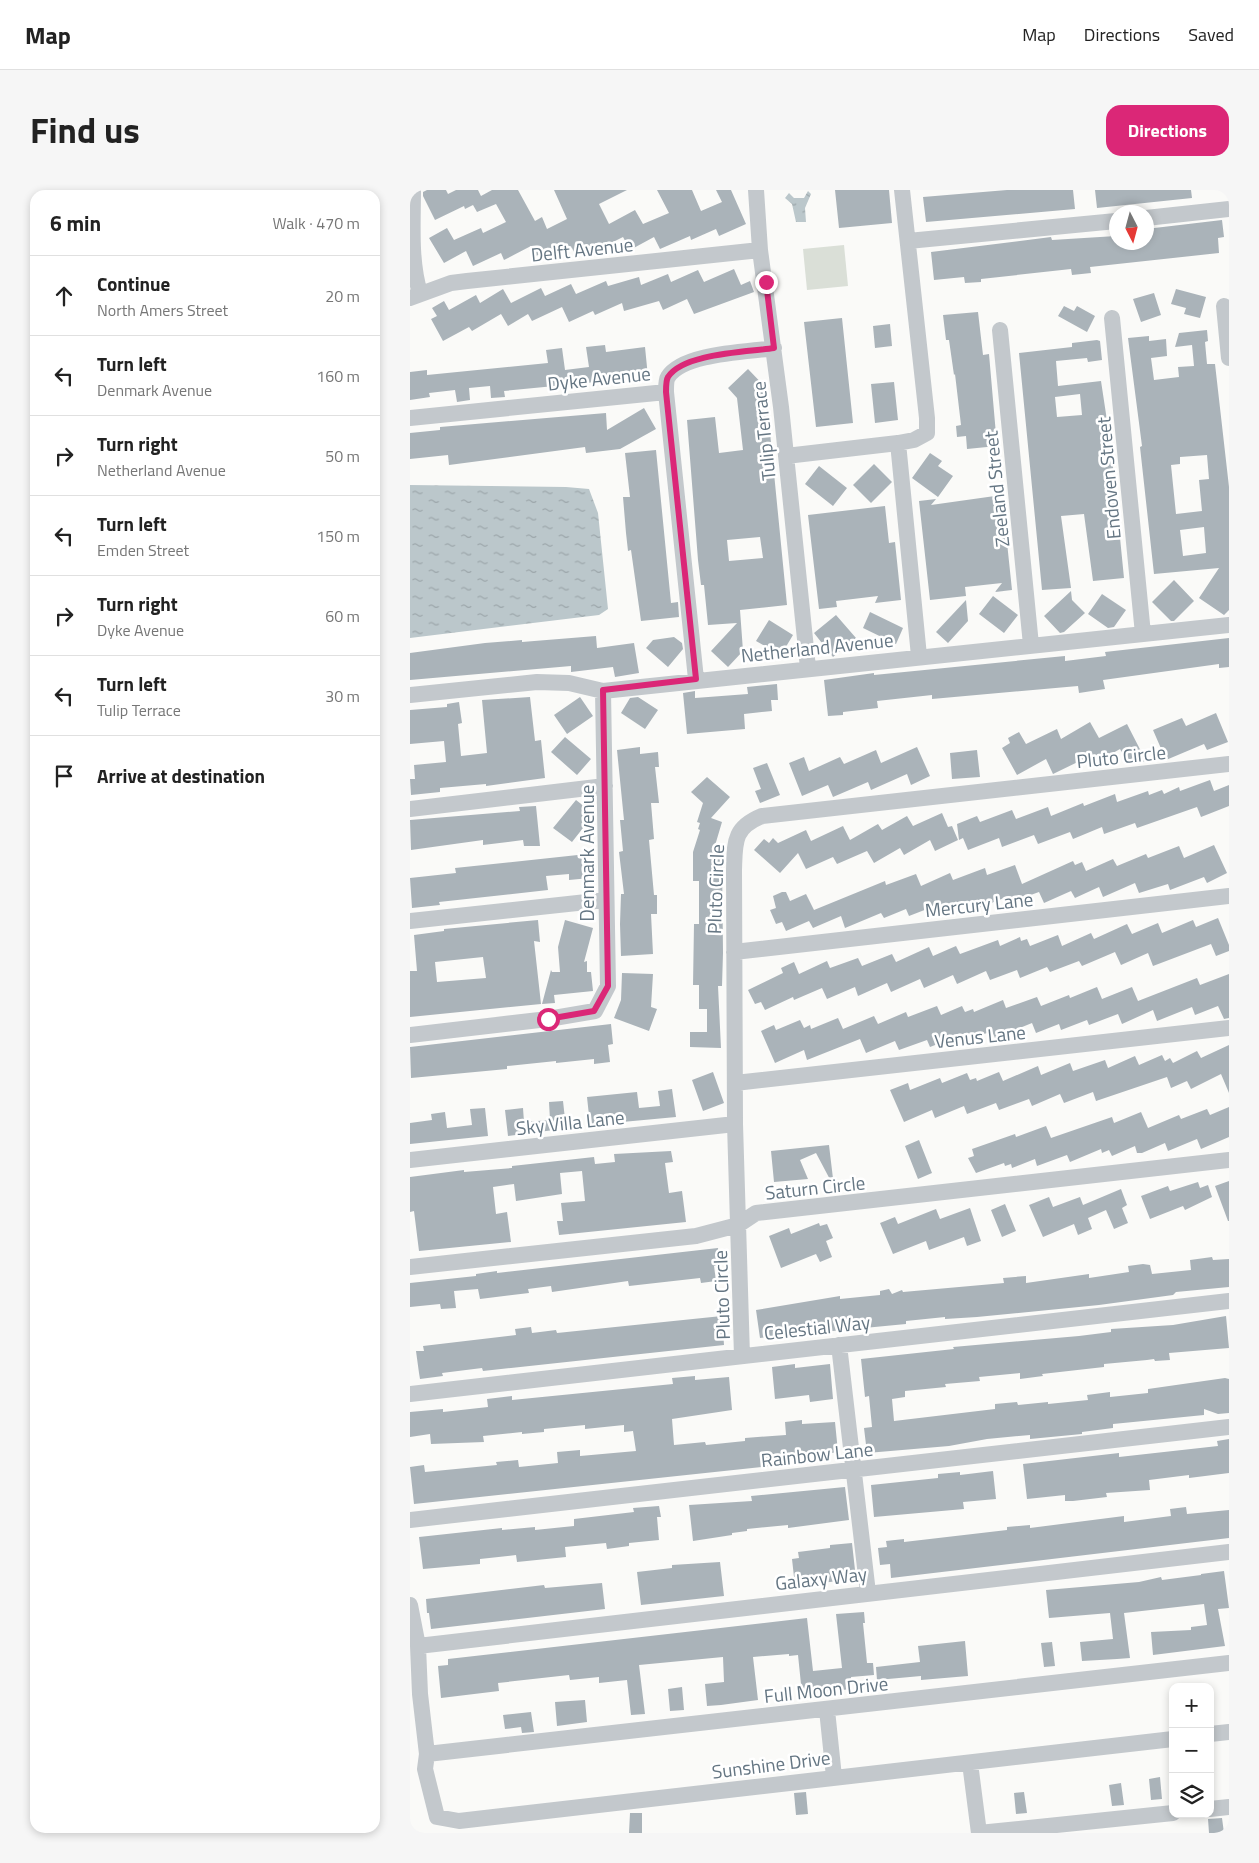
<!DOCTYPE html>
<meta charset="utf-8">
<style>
:root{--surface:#fff;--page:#f6f6f6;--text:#222;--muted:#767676;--line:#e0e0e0;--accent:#db2777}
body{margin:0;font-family:"Titillium Web",sans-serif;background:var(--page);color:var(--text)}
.controls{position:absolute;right:15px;bottom:15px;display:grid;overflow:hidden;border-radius:10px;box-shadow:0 2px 8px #0003}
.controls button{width:45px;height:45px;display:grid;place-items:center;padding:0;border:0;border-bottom:1px solid var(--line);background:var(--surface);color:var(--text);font:25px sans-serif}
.compass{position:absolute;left:699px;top:15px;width:45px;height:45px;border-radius:50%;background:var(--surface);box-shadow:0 2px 8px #0003;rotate:174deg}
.stop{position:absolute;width:15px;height:15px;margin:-11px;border:4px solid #db2777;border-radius:50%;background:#fff}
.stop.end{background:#db2777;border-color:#fff;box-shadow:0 1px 5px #0008}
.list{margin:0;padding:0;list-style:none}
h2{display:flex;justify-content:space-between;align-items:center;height:65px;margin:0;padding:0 20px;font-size:21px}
h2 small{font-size:16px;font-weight:400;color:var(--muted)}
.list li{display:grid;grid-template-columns:32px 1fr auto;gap:15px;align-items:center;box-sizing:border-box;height:80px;padding:0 20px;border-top:1px solid var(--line)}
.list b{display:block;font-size:19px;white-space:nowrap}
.list p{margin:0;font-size:16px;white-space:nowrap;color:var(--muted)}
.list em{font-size:16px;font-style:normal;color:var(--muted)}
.icon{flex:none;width:28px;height:28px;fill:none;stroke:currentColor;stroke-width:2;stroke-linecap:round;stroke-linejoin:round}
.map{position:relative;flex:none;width:819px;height:1643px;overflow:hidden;border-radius:15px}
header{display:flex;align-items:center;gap:30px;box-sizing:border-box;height:70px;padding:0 25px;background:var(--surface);border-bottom:1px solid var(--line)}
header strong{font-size:24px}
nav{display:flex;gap:28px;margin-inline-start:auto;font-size:18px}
.intro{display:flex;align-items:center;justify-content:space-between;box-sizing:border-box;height:120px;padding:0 30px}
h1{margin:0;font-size:35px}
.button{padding:12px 22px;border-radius:15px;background:var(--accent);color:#fff;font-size:18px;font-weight:700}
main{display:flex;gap:30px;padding:0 30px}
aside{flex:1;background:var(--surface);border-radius:15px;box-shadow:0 2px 8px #0003}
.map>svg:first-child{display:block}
</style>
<header>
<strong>Map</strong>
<nav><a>Map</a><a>Directions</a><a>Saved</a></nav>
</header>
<div class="intro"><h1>Find us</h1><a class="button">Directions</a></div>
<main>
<aside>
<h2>6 min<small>Walk · 470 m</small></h2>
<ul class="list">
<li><svg class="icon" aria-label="ahead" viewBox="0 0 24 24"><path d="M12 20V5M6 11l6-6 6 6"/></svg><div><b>Continue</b><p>North Amers Street</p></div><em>20 m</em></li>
<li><svg class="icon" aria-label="left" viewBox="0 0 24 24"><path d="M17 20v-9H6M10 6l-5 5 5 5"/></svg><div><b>Turn left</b><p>Denmark Avenue</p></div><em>160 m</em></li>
<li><svg class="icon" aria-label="right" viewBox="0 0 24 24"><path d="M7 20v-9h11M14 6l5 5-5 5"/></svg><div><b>Turn right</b><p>Netherland Avenue</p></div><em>50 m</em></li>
<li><svg class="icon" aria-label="left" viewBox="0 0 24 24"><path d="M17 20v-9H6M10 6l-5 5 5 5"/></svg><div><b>Turn left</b><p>Emden Street</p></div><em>150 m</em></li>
<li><svg class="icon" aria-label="right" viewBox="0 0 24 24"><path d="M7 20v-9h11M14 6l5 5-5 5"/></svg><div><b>Turn right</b><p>Dyke Avenue</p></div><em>60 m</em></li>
<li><svg class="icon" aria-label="left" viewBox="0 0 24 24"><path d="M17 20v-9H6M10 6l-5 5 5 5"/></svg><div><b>Turn left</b><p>Tulip Terrace</p></div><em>30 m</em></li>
<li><svg class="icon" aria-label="arrive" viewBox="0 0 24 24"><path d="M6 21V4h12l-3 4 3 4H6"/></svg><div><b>Arrive at destination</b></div></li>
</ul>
</aside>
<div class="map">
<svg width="819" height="1643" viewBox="0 0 819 1643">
<defs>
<pattern id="water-ripples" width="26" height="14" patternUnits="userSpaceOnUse" patternTransform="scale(1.25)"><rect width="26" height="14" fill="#bbc7cb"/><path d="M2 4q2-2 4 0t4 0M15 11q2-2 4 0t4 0" fill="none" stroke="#9ca6aa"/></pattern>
</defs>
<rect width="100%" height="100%" fill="#fafaf8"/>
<path fill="#dadfd7" d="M434,55L438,96L397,100L393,59Z"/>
<path fill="url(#water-ripples)" d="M398,1L401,4L395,18L396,32H386L382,14L375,8L379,3L384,8H394Z
M0,295L156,297L179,299L188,323L198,419L189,425L0,448Z"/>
<path fill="#aab3b9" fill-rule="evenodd" d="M17,0H36L38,4L46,0H68L71,6L82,0H108L125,31L132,27L137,39L157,29L144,0H217L189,14L199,34L225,20L233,34L259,23L247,0H282L291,21L312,12L306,0H321L336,34L309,46L306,39L281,50L280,46L250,59L244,47L220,60L213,47L189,59L186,53L165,64L162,58L156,61L152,54L126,66L121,56L94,70L91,63L63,76L56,61L34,73L19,48L37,38L44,50L71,38L73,43L96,32L86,14L67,22L63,15L55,19L54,16L25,30L13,6V2Z
M425,0H479L482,33L429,38Z
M597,0H663L665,19L516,32L513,7Z
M685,0H781L782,8L687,18Z
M812,30L814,47L808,48L809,63L680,77L681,83L662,85L661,79L571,89V92L555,93L554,87L524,90L521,62L641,47L642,50L706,46V52H736V39Z
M324,79L331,95L340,91L344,102L284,124L277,109L253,120L249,111L214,121L212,113L185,125L183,121L159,132L152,117L122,131L118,124L98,136L91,124L62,141L59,137L33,151L21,129L27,126L22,118L34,111L39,120L66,105L70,113L93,99L101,113L131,98L135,106L161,94L166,104L196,91L198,96L229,87L231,95L258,84L261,92L288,80L294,92Z
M766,99L796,107L790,128L774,124L776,118L761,114Z
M744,103L751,125L731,132L723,109Z
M654,116L664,121L667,116L685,126L677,142L648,126Z
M568,122L573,165L579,164L587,256L557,259L556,246L547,247L546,236L551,235L545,184L544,185L539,150H536L533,125Z
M432,128L443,233L406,237L394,132Z
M480,134L482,156L465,158L463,136Z
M797,140L798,151L795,152L797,174H805L819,297V420L814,425L789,408L809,378L744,384L730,257L732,256L718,148L739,146V151L756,149L757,166L741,168L744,190L769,187L768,177L784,176L782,155L765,157L769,143ZM797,265L799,289L789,290L792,321L766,324L761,275L770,274V267ZM794,337L796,363L773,366L770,340Z
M687,150L690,151L692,170L678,172L677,168L646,171L648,196L691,191L701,257L714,388L683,391L674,324L651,326L661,398L632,400L609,163L662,157V153ZM670,204L672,225L647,227L645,207Z
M195,155L196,162L235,157L238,187L94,201L95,207L81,208L80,196L59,198L60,210L47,212L45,200L19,203L20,207L0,210V182L17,180V185L138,173L136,160L152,158L155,180L179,177L176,157Z
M338,179L358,200L356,202L377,415L330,420L333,461L318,477L301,461L327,433L298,435L294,395H291L288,370L277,230L305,227L309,263L333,260L327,208L318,198ZM350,347L353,368L319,371L317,350Z
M484,192L488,230L465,233L461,194Z
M234,218L246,239L210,259L176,263L175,257L39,275L38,265L0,269V243L30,240V237L196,223L197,240Z
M246,260L261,413L268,412L269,427L231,431L221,360L218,361L216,343L213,307H220L215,263Z
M520,263L532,271L528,276L543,286L528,307L502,288Z
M464,274L482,292L461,313L443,295Z
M409,276L437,298L423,316L395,294Z
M592,305L602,400L585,402L592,393L555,397L556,406L520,410L509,311L526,309L521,315Z
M475,316L479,353L485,352L491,410L465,413L468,406L443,409L426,411L427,417L409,419L398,325Z
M764,390L784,411L764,431H761L742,412Z
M661,401L662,410L675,423L654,442L650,443L634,426Z
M692,404L716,420L704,437L698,438L678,424Z
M583,406L608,425L594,443L569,424Z
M556,410L558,431L538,453L526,442Z
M460,422L493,438L486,454L453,438Z
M426,425L446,448L423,467L404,443Z
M359,430L383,445L371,465L346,451Z
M186,446L187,458L224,453L229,483L205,487L203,477L161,482V476L0,490V463L75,453L112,450V452Z
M264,447L272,453L273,459L258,477L236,458L243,450Z
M819,448V477L809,478V474L693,490L695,499L669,503L668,496L522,509V505L467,511L468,518L433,522V525L418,526L414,490L464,483V485L655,466V471L696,466L695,462Z
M367,494L368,510H361L362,521L334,524L335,539L277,544L273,503L285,501V508L338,504L337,497Z
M120,507L125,551L131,550L135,588L76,596V594L30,598V602L1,605L0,589H5L4,575L36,572L34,551L0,554V520L37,517V514L49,512L52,533L48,534L51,566L77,563L72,510Z
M170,507L183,526L157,544L144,525Z
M228,507L248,520L235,539L211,523L220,508Z
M806,523L818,552L797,560L794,554L756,570L743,540L772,528L776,536Z
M680,532L689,548L717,534L736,571L719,575L710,559L680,576L676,568L643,584L636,569L607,585L592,558L600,553L598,548L609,542L616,554L647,539L651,549Z
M155,547L181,569L167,585L141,562Z
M230,557V564L248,562L249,577H245L249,613H241L244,649L239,650L244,705H247V724H241L243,764L211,766L210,734L211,704H214L209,662L213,661L210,630H214L207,560Z
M507,557L520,586L501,595L497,584L461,600L458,592L423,607L418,595L392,606L379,573L394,567L399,581L430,567L434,574L466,560L471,573Z
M567,560L570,587L542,589L540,563Z
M357,573L370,605L350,613L345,601L351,599L343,578Z
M297,587L320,607L301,628L312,632L301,669H312L313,763L312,796H308L311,858L280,857V842H297V819H289V795H283L284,734H289V691H283V662L290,640L288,639L290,633L287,632L293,613L281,602Z
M800,590L804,601L819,595V616L791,627L787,617L727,638L725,633L694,644L692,637L663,649L660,642L628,654L624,645L592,657L589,648L558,660L553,648L549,650L547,634L567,626L570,632L602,620L606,629L638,617L641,626L673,613L674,616L705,604L707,612L738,601L739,605L752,600L754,604L769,597L770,601Z
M166,610L184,624L162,652L143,638Z
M126,616L130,656H114L113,650L73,655V650L1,660L0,630L110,621L109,617Z
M532,623L538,637L542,636L548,650L525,661L520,650L494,665L490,658L464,673L457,661L427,674L423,667L396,679L388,663L370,683L344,660L354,649L359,653L363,648L368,653L396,640L401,651L433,636L440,650L468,634L472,640L497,626L503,636Z
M804,655L817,683L797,693L794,687L760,700L758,694L729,703L725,693L693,707L689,697L665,708L661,701L634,713L629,702L596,714L594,708L566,719L563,710L534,723L530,714L499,726L496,719L474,728L471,723L435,738L431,726L403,738L399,731L376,741L372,732L366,734L360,720L366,718L363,706L372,702H376L380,711L396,704L404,720L475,691L476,695L506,684L511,696L540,683L543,690L575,678L577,685L605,675L612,694L663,671L665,675L672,672L676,681L703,669L707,676L736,664L738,668L769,656L774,668Z
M177,664L180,688L159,690V684L136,686L138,700L29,712L30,715L2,718L0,688L46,683L45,678Z
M808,728L819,755V761L806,766L801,754L743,776L738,763L711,775L705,762L672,776L669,771L640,782L637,777L610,788L607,780L580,790L576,781L547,794L543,785L514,798L510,789L481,802L477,793L448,806L445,797L417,809L412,798L384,810L383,807L355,820L351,812L345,814L338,800L373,783L371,778L384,772L389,784L417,771L420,778L448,768L452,776L482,764L486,772L519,757L523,766L546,756L550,764L588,750L590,756L610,747L611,751L617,749L620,756L648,745L652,756L681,743L684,749L717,734L722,744L748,733L752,743L783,730L786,737Z
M128,730L130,752L124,751L131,814L0,827V781H7L4,745L34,741V739ZM73,767L76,788L27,792L25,772Z
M155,730L183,738L174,772L177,771V782H181L183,801L144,805L145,813L132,814L141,780L142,782H150L148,757Z
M212,783L243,784L241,817L247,819L239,841L204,828L211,810Z
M819,784V828L814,829L808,816L785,825L782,817L747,831L743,820L712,834L708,824L679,835L677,830L651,840L649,834L626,843L622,833L585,848L582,841L559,850L556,843L520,857L517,850L489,860L485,851L456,863L450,849L397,870L394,860L365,873L351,841L364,835L366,840L390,830L394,838L400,835L401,839L428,828L433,839L464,826L468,834L496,822L498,827L527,816L531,825L552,816L555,822L563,819L564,822L593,810L596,818L627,807L631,816L659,805L660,808L687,797L692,809L722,797L728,811L787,788L790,795Z
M201,834L203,854L198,855L200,872L184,874V869L146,873V871L97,876V879L1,888L0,857Z
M819,855V903L811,884L781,899L777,891L761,898L757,887L686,911L683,902L654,913L650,904L622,916L619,909L589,920L586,913L557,924L554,916L525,928L522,920L494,932L480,900L498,893L500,900L530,888L532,893L557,883L560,890L566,888L567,891L589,882L593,891L628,876L631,885L660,873L663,881L695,870L698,878L725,866L729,875L752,865L755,871L760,868L763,873L787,861L791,868Z
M303,882L314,913L293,921L282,890Z
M262,899L266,927L180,935L177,907L227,902L229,918L250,916L248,901Z
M153,911L155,929H158L159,938L98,946L95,920L113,918L114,932L140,930L139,912Z
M819,917V947L791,959L787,949L758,961L755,953L732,963H727L725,956L702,966L699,960L692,963L691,959L660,972L657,965L627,976L625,969L602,978L601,974L595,976L594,973L566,983L558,968L564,966L562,959L605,944L606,947L636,936L641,948L702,927L704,933L731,922L738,938L769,925L771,929L797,919L800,925Z
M75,918L78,946L0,954V933L22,930L21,924L35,922L37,938L62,935L60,919Z
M509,950L522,983L508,989L495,956Z
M419,955L424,997L406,963L390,970L398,989L364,992L361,961Z
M261,961L263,972L255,973L259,1003L272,1001L276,1032L149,1045L147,1031H153L151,1013L175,1011L172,981L150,983L152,1004L106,1011L104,994L83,997L86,1024L97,1022L101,1052L9,1061L4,1021L0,1022V987L54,980V982L102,978V976L184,967L185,974L205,972L204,964Z
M819,991V1031H818L805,996Z
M788,992L790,998L798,995L802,1007L775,1020L773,1016L740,1029L731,1006L758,996L760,1001Z
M711,999L717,1015L712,1018L718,1033L704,1039L696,1020L678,1028L682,1039L668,1045L664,1034L633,1047L619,1015L639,1007L643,1017L670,1007L673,1015Z
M595,1014L606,1041L592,1047L581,1020Z
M560,1018L571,1051L557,1056L554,1047L519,1060L516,1051L483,1064L470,1033L485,1027L488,1034L526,1019L530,1029Z
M409,1033L410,1036L417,1034L423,1048L416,1051L422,1067L410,1072L406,1064L371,1078L359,1046L379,1038L381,1044Z
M308,1058L310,1075L304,1076L306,1091L291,1093L290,1088L219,1096L218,1091L142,1102L141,1096L118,1099L119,1103L70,1109L68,1099L44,1101L46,1118L31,1119L30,1114L0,1117V1093L66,1086V1084L87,1081V1083Z
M802,1067L803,1070L819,1069V1097L766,1102L763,1105L689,1115L567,1127L535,1129V1127L496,1131V1134L350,1148L346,1120L430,1106V1109L470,1105V1101L479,1099L482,1104L492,1100L493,1102L594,1093L593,1088L616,1086V1093L679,1084V1088L719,1082L718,1076L733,1074L740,1075L742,1084L781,1080L780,1070Z
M312,1126L314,1155L101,1178L73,1181L72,1178L32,1183L33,1186L10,1189L9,1183L6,1161H14L13,1156L106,1145L105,1139L121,1137L122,1143L146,1140L147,1143Z
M816,1126L819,1158L759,1163L760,1170L745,1171L744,1169L737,1170L694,1174V1177L632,1184L633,1186L610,1189V1183L569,1187L570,1191L535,1194L536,1197L495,1201V1207L482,1209L484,1231L585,1219V1214L607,1212L608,1215L638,1212V1214L678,1210L677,1205L700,1202V1207L738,1203V1199L815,1188L819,1189V1223L808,1224L794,1219V1225L703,1234V1238L672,1242V1244L620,1249V1245L577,1249L539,1256L457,1263L454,1238L462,1237L459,1206L455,1207L451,1169L544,1159L543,1157L669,1146L701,1142V1139L763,1135Z
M385,1174V1178L420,1174L423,1209L400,1212L399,1205L365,1209L362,1177Z
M285,1186V1190L319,1187L322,1220L262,1229L264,1255L295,1252L296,1255L335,1251V1248L376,1245L375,1232L392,1230V1234L425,1232L428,1262L359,1272L360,1276L4,1314L0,1277L14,1275L15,1282L87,1275L86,1272L108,1270L109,1277L148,1273L147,1262L170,1260V1266L226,1261L223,1241L214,1242V1235L175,1239V1235L134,1239V1242L112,1244V1242L73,1246L74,1252L21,1254L20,1244L0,1247V1222L33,1219V1222L78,1217L77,1209L102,1206V1210L263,1194L262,1188Z
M819,1249V1283L779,1288V1285L739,1290L740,1300L696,1303L697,1307L663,1311H655V1305L617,1309L613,1274L709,1263V1267L808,1256L807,1251Z
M583,1281L586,1309L553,1312L554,1319L464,1327L461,1295L528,1288V1284L550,1282V1285Z
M435,1297L439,1330L378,1338V1335L337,1339V1341L322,1343V1345L283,1351L279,1315L342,1311L341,1306Z
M249,1316L251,1327H247L249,1350L219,1353V1356L197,1359L196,1353L155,1357L156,1367L107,1372L106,1365L70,1369V1374L13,1379L9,1347L92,1338V1340L125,1337V1340L164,1336V1329L224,1322L223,1318Z
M776,1317L777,1324L819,1320V1348L481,1388L480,1374L470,1375L468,1358L477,1357L476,1351L494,1349V1352L597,1340V1337L620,1335V1338L714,1326V1332L761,1326L760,1319Z
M442,1353L446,1389L385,1396L382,1369L389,1368L388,1362L420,1358V1355Z
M310,1372L314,1406L231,1415L227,1382L262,1378V1375Z
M814,1381L819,1418L808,1419L815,1456L743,1465L741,1442L781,1440V1437L797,1435L794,1414L714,1423L720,1468L707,1469L672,1471L670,1452L703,1449L700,1423L639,1428L636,1400L729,1392L751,1387L752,1390L791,1385V1384Z
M192,1393L195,1419L21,1439L19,1423H17L16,1409L134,1395L135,1398Z
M454,1422L455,1433H453L457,1473H463L464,1485L441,1487L442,1499L392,1504L388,1465L379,1466V1464L343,1467L348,1510L311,1515L297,1516L295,1494L314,1492L313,1467L229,1475L235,1524L221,1525L217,1490L189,1493V1487L160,1490L159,1485L88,1493L89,1501L31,1508L28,1476L38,1475V1469L397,1428L403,1481L432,1478L426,1424Z
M555,1451L558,1486L511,1490V1486L467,1490L466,1477L510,1472L508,1456Z
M642,1452L645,1476L634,1477L631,1453Z
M272,1497L274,1520L260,1521L258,1499Z
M175,1510L177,1532L147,1536L145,1512Z
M121,1522L124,1542L112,1543L111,1537L95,1539L93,1525Z
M750,1587L752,1609L741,1610L739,1589Z
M711,1593L714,1615L702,1616L699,1595Z
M396,1602L398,1624L386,1625L384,1603Z
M614,1602L617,1623L606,1624L604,1603Z
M220,1623H232V1643H219Z
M812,1628L814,1643H799L798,1629Z"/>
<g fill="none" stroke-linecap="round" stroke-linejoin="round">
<path stroke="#c3c8cc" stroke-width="16" d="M3,0C3,33 0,71 10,103
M346,0L350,60L371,217L398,478
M736,28L819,19
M498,51L706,31
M0,108L41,93L57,91L350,60
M814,116L819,168
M702,128L733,444
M590,140L621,455
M0,228L256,202
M488,253L509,466
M376,266L488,253L504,250L517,243V228L492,0
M286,489L256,202C256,197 256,190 258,187C273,163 338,162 364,158
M0,505L127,492L159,493L193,501L819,435
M0,619L195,596
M0,731L195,710
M324,762L819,706
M0,845L138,829L185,821L198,796L193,501
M325,893L819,838
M0,970L325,934
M0,1077L286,1046L328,1035L346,1023L819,970
M429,1155L458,1403
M332,1166L325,934L324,680C325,652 323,638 352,626L819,574
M0,1204L819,1111
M0,1330L819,1237
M0,1415L8,1456L10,1504L17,1564L15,1579L27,1627L49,1631L763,1549
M8,1456L819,1362
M417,1520L424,1587
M800,1544L819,1542
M17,1564L819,1473
M560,1573L569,1643
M800,1619L819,1617
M569,1643L763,1623"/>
</g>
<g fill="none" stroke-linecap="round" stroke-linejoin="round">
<path stroke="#db2777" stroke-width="6" d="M138,829L184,821L198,796L193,500L286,489L256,202C256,197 256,190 258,187C273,163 338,162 364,158L356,92"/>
</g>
<g text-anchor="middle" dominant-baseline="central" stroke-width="5" stroke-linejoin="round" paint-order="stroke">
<g font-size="19" fill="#657683" stroke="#fff">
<text transform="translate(172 59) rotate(-6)">Delft Avenue</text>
<text transform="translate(189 188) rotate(-6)">Dyke Avenue</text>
<text transform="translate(353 241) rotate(-96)">Tulip Terrace</text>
<text transform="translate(698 288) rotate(-95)">Endoven Street</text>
<text transform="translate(586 299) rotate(-96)">Zeeland Street</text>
<text transform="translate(407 457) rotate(-6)">Netherland Avenue</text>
<text transform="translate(711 566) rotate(-6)">Pluto Circle</text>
<text transform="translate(176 663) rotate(-90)">Denmark Avenue</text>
<text transform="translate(305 699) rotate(-88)">Pluto Circle</text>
<text transform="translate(569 714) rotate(-6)">Mercury Lane</text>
<text transform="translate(570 846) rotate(-6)">Venus Lane</text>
<text transform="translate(160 932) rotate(-6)">Sky Villa Lane</text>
<text transform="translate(405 997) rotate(-6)">Saturn Circle</text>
<text transform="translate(311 1105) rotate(-92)">Pluto Circle</text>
<text transform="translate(407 1137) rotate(-6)">Celestial Way</text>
<text transform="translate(407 1264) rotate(-6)">Rainbow Lane</text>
<text transform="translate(411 1388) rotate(-6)">Galaxy Way</text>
<text transform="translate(416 1499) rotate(-6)">Full Moon Drive</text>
<text transform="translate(361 1574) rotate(-7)">Sunshine Drive</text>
</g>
</g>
</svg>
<div class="controls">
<button>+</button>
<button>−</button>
<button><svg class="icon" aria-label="layers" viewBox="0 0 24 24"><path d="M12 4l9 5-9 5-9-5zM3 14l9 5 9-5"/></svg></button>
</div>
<svg class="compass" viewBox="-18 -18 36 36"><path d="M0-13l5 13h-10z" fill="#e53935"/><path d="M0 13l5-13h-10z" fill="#767676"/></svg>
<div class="stop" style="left:138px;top:829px"></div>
<div class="stop end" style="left:356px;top:92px"></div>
</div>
</main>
